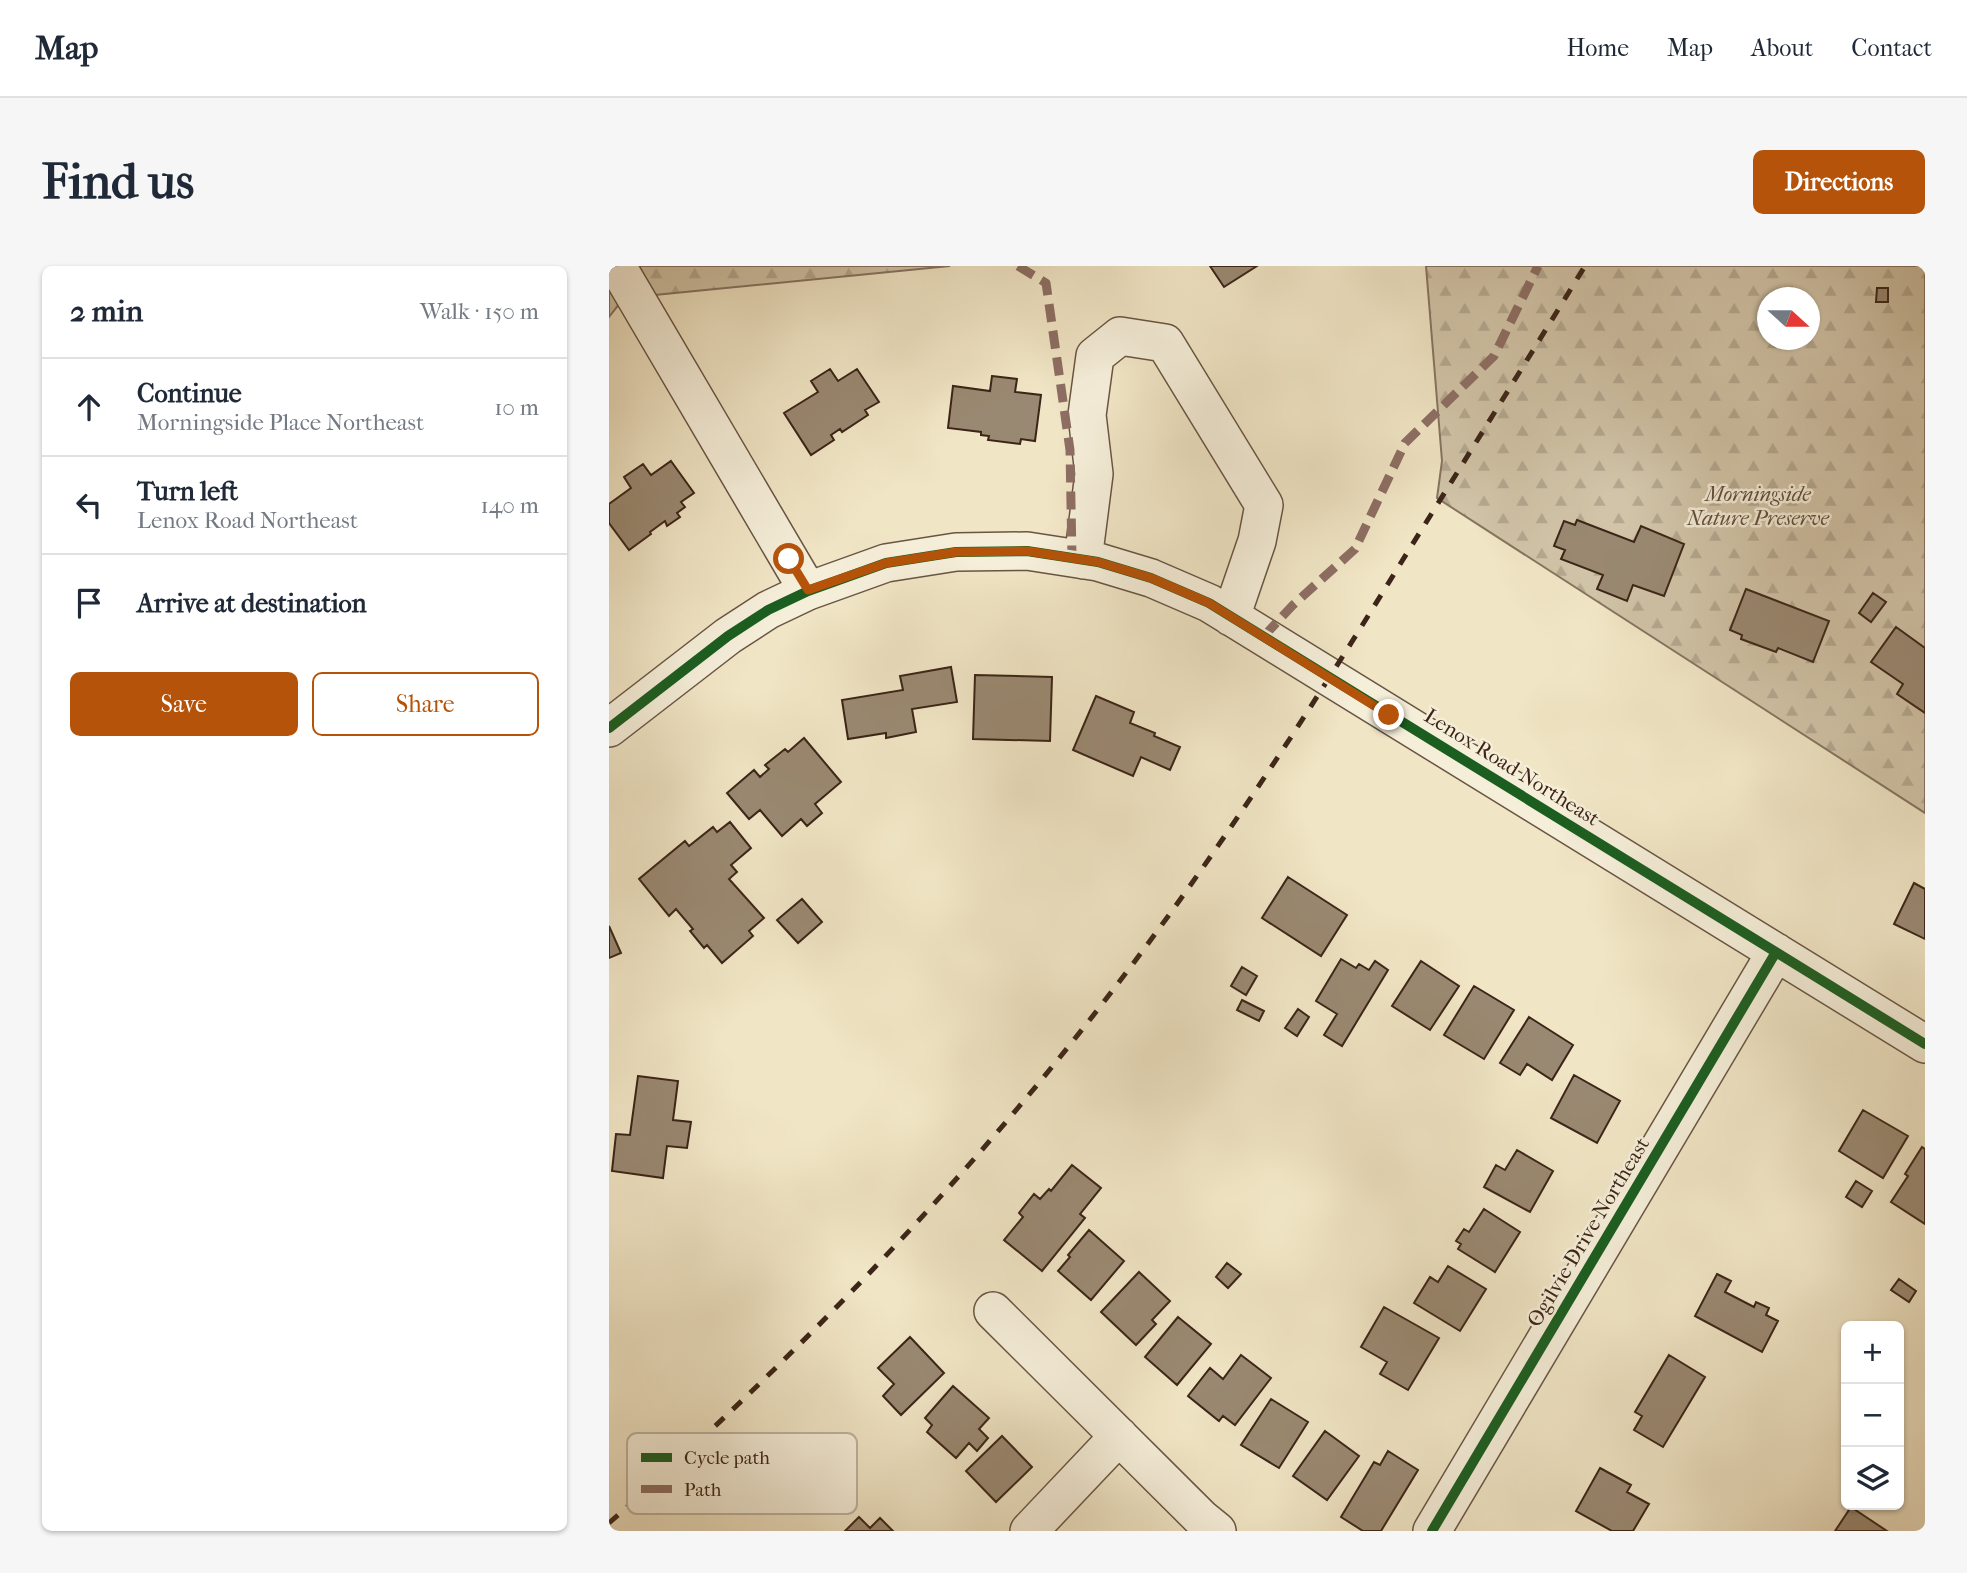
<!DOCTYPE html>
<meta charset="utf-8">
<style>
:root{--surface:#fff;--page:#f6f6f7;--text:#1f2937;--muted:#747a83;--line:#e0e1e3;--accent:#b45309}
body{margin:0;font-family:"IM FELL French Canon",serif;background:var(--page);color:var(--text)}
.controls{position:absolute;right:21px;bottom:21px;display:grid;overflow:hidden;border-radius:10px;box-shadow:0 2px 5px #0004}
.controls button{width:63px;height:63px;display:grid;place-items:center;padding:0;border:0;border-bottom:2px solid var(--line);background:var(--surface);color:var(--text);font:35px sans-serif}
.compass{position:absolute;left:1148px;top:21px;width:63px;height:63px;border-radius:50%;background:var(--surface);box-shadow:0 2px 5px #0004;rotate:111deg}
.stop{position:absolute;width:21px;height:21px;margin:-16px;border:5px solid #b45309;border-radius:50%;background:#fff}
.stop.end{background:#b45309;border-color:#fff;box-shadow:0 2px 7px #0008}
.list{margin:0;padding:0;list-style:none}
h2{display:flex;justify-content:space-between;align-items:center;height:91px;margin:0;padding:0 28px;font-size:30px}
h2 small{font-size:23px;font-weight:400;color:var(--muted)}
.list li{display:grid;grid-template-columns:46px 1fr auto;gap:21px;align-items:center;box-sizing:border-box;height:98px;padding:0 28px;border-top:2px solid var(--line)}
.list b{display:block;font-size:26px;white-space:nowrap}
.list p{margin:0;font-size:23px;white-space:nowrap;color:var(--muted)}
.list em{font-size:23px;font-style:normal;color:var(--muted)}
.actions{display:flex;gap:14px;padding:21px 28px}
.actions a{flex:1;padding:16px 0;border:2px solid var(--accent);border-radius:10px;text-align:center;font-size:24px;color:var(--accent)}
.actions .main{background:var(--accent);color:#fff}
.icon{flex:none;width:38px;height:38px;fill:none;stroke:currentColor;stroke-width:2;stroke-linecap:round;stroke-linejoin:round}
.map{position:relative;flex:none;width:1316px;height:1265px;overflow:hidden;border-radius:10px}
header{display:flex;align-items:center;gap:42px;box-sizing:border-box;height:98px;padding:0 35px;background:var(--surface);border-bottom:2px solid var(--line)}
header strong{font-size:33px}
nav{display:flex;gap:38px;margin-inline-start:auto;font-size:24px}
.intro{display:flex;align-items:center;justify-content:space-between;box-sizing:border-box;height:168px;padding:0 42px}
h1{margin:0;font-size:49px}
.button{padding:18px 32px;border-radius:10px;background:var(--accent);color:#fff;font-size:24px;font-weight:700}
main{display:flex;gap:42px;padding:0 42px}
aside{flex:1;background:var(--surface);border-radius:10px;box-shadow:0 2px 5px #0004}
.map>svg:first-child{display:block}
</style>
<header>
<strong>Map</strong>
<nav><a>Home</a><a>Map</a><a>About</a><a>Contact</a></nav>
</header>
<div class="intro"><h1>Find us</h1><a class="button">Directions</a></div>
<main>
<aside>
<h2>2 min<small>Walk · 150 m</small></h2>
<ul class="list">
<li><svg class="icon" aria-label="ahead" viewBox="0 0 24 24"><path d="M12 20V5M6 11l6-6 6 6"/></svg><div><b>Continue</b><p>Morningside Place Northeast</p></div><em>10 m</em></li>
<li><svg class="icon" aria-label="left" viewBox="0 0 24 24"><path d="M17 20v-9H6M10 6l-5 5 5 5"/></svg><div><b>Turn left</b><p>Lenox Road Northeast</p></div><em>140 m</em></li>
<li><svg class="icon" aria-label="arrive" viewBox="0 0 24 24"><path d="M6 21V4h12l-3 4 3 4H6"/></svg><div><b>Arrive at destination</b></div></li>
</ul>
<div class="actions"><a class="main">Save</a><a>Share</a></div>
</aside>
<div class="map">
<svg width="1316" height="1265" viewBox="0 0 1316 1265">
<defs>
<pattern id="forest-firs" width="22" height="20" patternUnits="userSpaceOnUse" patternTransform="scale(1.75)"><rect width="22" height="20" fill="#d1c4a8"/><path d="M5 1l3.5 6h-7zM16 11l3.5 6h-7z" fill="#b4a890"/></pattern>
</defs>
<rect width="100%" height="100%" fill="#f0e5c5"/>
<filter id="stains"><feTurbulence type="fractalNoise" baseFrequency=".00286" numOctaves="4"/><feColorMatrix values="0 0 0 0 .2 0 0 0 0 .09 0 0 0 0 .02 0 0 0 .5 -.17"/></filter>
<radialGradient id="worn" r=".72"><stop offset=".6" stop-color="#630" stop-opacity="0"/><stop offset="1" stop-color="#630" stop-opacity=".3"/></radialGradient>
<path fill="url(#forest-firs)" stroke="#867460" stroke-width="2" fill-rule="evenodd" d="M0,0H341L15,32L0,51V27L14,32Z
M817,0H1316V547L828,232L833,195ZM1158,32H1200V74H1158Z"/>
<path fill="#9a8972" stroke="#3c2518" stroke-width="2" d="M601,0H648L615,21Z
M1268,22H1279V36H1267Z
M221,103L229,115L248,103L270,136L256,144L259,149L233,166L231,163L222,169L225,174L202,189L175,147L209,126L202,115Z
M383,110L408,113L406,126L432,129L426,175L412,173L411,178L379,174L380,170L372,169V166L339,162L344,120L381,125Z
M62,195L85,227L72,236L76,241L68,247L71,251L58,260L56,255L41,266L42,268L20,284L0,257V238L22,222L15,211L34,198L42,209Z
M968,254L1025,276L1032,260L1075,278L1055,330L1024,319L1018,335L988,323L994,309L952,293L956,284L945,280L955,255L966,259Z
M1137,323L1220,355L1204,396L1169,382L1167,386L1132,373L1133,369L1121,364Z
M1264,327L1277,336L1262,356L1250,347Z
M1287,361L1316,382V447L1288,428L1294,418L1262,396Z
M342,401L348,436L303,443L307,466L277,472V467L239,473L233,434L294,424L291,410Z
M366,409L443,411L441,475L364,473Z
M487,430L525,446L521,457L546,467L545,470L571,481L561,504L532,491L524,510L464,484Z
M195,472L232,516L206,538L213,547L198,560L192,553L173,570L151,544L140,553L118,527L145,504L151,511L160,503L156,499L176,483L179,486Z
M121,556L142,582L122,599L128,606L120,613L155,652L140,665L144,670L113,697L98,679L95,682L81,665L84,663L67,643L60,650L30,613L76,575L80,580L104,561L108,566Z
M679,611L738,649L712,690L653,652Z
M1305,617L1316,623V673L1285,658Z
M193,633L213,656L189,677L168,654Z
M0,660L12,687L0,692Z
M732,693L747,702L750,698L760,704L766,695L779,704L733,780L715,769L728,748L707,735Z
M812,695L850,720L821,764L783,740Z
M633,701L648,710L637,729L622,720Z
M865,720L905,744L875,793L835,769Z
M633,734L655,745L650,755L628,744Z
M689,743L700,751L688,770L676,762Z
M920,751L964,779L943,814L918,798L911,809L891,797Z
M965,809L1011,835L988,877L942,852Z
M29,810L69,815L64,854L82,856L78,882L58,880L54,912L3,905L7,868L21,869Z
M1254,844L1299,870L1274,912L1230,885Z
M1313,881L1316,883V958L1282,936L1299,910L1296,908Z
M908,884L944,905L921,946L875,921L887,899L896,904Z
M463,899L492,922L471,948L476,952L433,1005L395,974L414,951L410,947L425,928L431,933L440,923L442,925Z
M1247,915L1263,925L1253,941L1237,931Z
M875,943L911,966L886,1006L849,983L852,978L847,975L855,963L860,966Z
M480,964L515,995L482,1034L449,1005L461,991L459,989Z
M618,997L632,1008L619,1022L607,1011Z
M839,1000L877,1023L851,1065L805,1037L821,1011L829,1016Z
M530,1006L561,1035L543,1054L547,1058L527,1079L492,1046Z
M1108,1008L1122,1015L1116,1026L1145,1041L1147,1036L1160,1042L1157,1049L1169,1055L1153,1086L1086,1050Z
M1290,1013L1307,1025L1300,1036L1282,1024Z
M775,1041L830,1072L799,1124L771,1108L778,1096L752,1081Z
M569,1051L602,1078L568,1119L536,1091Z
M301,1071L335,1107L292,1149L274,1130L285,1118L269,1102Z
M632,1089L662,1112L626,1159L614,1150L610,1155L579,1130L601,1102L614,1113Z
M1060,1089L1096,1111L1054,1181L1025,1164L1033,1150L1026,1146Z
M344,1120L380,1152L370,1163L379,1172L368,1185L360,1177L347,1192L318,1166L323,1159L316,1152Z
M662,1133L699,1156L670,1202L632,1179Z
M716,1165L750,1190L718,1234L684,1210Z
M393,1170L423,1201L387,1236L357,1205Z
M779,1185L809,1204L772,1265H754L732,1251L765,1196L771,1199Z
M991,1202L1022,1219L1018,1226L1040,1238L1024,1265H1003L967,1245Z
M1242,1241L1278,1265H1226Z
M250,1251L261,1262L271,1252L284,1265H236Z"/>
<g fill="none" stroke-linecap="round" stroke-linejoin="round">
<defs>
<path id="minor" d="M8,0L199,325
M474,294L485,208L478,149L486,90L511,70L556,77L655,239L648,275L622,351
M0,462L119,370L159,344L199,325L277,297L347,286L418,285L489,296L542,312L600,337L1316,778
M384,1045L592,1252L608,1265
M420,1265L510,1170
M823,1265L1167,686"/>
</defs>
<use href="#minor" stroke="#695543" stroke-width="40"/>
<use href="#minor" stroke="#f5eed9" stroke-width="37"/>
<path stroke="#3c2518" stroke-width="5" stroke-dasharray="12 12" stroke-linecap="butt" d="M0,1257C184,1094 357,916 507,720C613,582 707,435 798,287C858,191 917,96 976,0"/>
<path stroke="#8d6e63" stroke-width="9" stroke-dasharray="18 9" stroke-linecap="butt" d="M409,0L437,17L461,184L463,292
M655,370L684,339L746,283L796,177L885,90L929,0"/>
<defs>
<path id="cycleway" d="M0,462L119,370L159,344L199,325L277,297L347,286L418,285L489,296L542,312L600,337L1316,778
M823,1265L1167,686"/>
</defs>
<use href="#cycleway" stroke="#f5eed9" stroke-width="15"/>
<use href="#cycleway" stroke="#1b5e20" stroke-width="10"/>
</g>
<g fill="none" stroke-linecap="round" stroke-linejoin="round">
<path stroke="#b45309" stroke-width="9" d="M180,293L199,324L277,297L347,286L418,285L489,296L542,312L600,337L780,449"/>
</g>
<g text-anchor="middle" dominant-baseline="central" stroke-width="5" stroke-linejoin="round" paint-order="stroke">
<g font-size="21" font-style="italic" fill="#614d3c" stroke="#f5eed9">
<text x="1149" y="228">Morningside<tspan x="1149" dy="24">Nature Preserve</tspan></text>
</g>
<g font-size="21" fill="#3c2518" stroke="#f5eed9">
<text transform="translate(903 501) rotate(32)">Lenox Road Northeast</text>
<text transform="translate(979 966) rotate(-59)">Ogilvie Drive Northeast</text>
</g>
</g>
<rect x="18" y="1167" width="230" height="81" rx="10" fill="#f5eed9" stroke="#beb29f" stroke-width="2"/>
<rect x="32" y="1187" width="31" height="9" fill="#1b5e20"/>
<rect x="32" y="1219" width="31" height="8" fill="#8d6e63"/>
<g font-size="19" fill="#3c2518">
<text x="75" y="1198">Cycle path</text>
<text x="75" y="1230">Path</text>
</g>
<rect width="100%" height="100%" filter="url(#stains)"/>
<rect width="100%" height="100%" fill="url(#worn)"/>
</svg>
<div class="controls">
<button>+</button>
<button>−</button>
<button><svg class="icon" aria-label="layers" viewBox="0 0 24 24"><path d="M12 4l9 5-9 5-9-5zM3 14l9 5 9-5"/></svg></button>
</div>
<svg class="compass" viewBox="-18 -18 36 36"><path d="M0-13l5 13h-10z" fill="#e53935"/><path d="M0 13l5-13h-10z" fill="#747a83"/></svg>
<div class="stop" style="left:180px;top:293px"></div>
<div class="stop end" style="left:780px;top:449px"></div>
</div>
</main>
